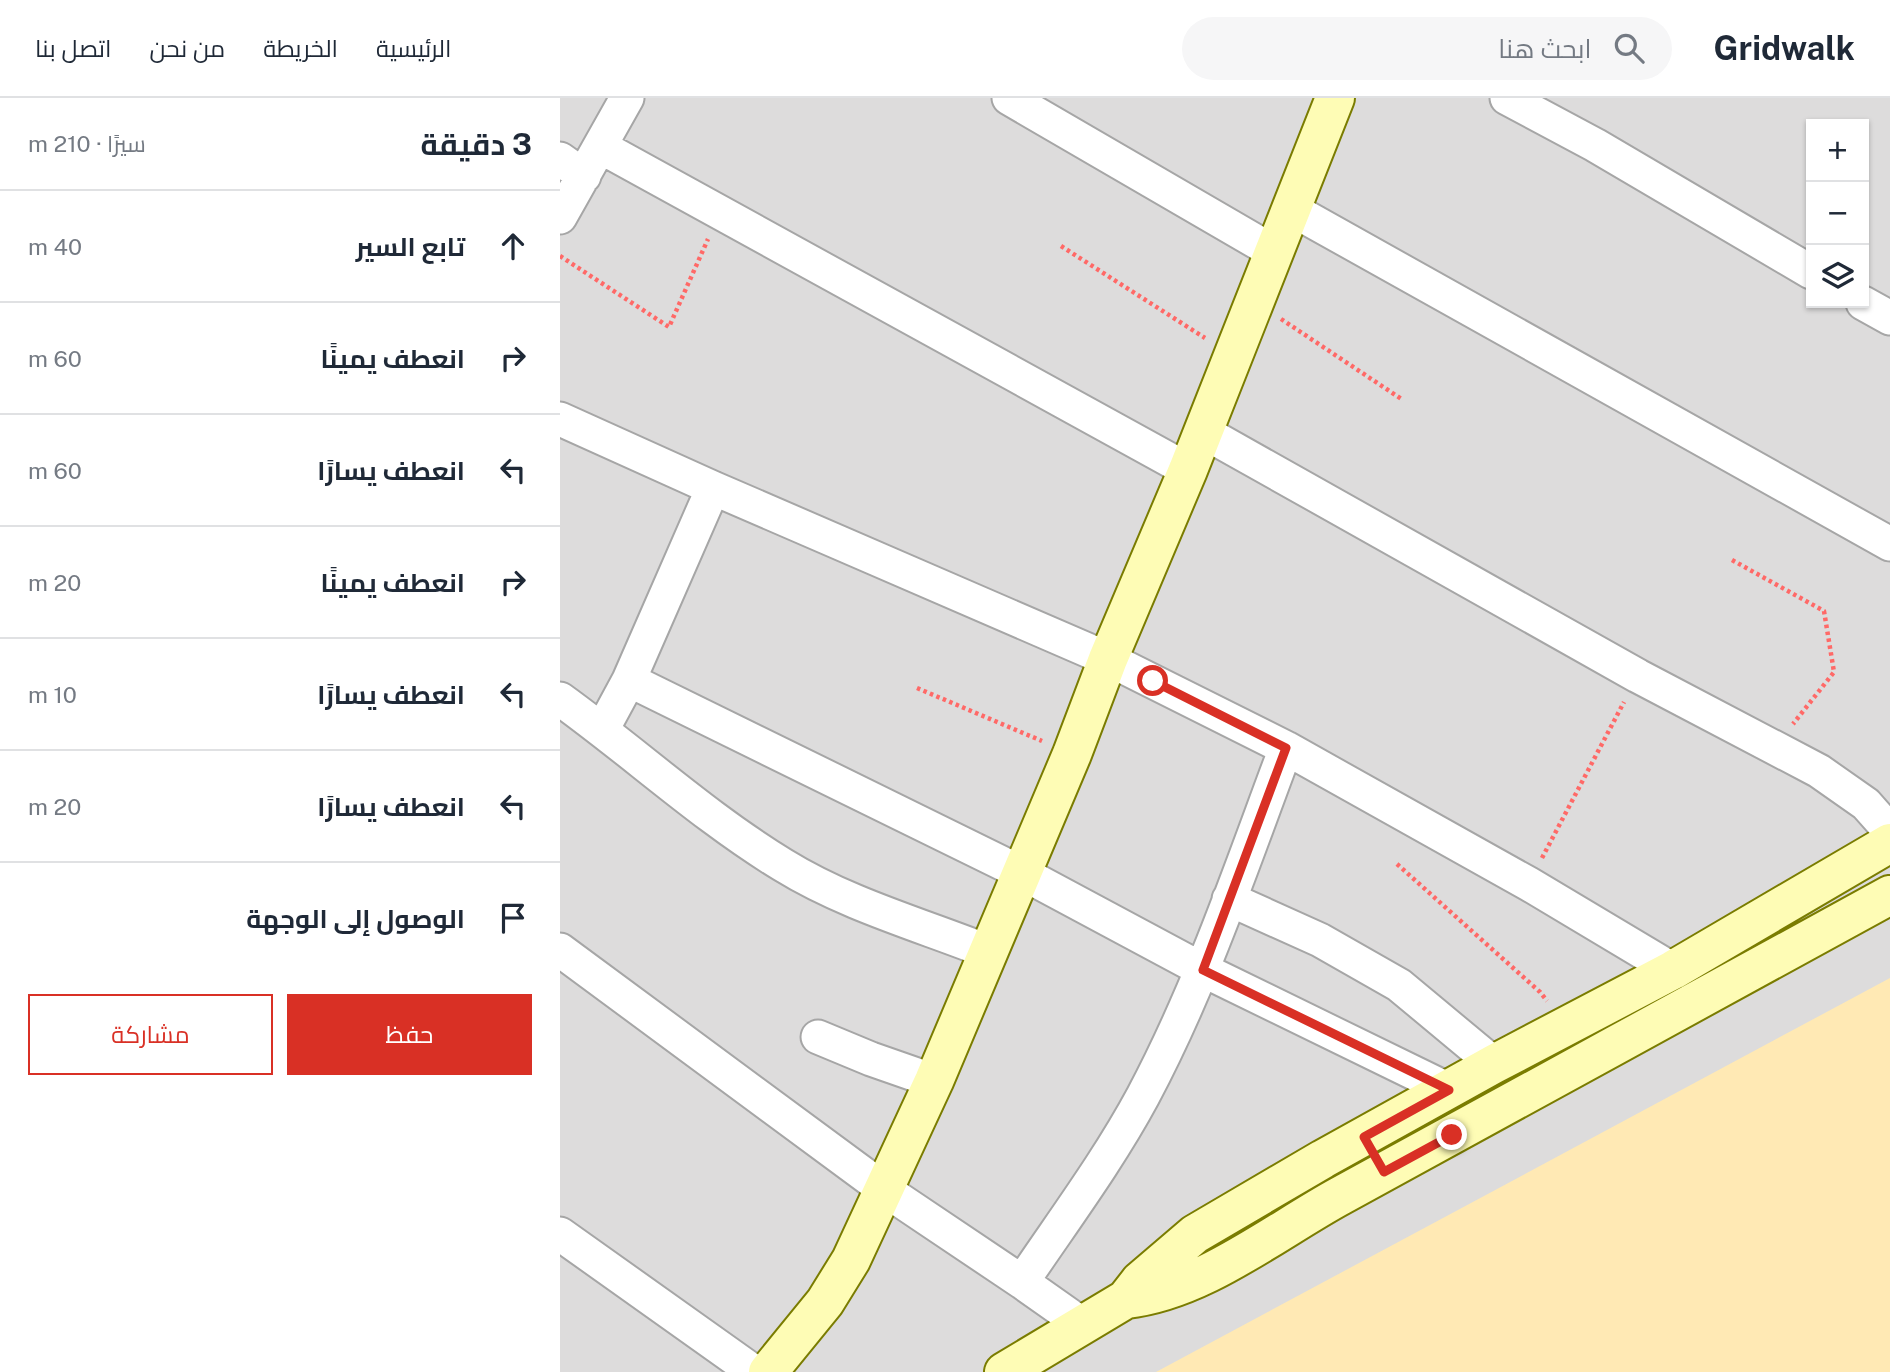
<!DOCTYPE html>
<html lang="ar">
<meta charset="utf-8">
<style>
:root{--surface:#fff;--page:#f6f6f7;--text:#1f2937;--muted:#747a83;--line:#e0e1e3;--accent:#d93025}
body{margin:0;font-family:"Public Sans",Cairo,sans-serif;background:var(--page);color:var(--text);direction:rtl}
.controls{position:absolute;right:21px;top:21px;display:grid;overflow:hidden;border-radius:0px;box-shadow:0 2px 5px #0004}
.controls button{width:63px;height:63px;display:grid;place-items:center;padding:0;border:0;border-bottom:2px solid var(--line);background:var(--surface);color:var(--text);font:35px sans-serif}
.stop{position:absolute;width:21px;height:21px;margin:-16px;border:5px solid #d93025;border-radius:50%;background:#fff}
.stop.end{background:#d93025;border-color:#fff;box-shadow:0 2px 7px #0008}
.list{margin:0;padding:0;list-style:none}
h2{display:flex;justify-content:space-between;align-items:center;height:91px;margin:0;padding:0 28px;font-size:30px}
h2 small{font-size:23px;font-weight:400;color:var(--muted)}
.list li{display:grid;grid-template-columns:46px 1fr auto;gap:21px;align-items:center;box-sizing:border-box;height:112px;padding:0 28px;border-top:2px solid var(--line)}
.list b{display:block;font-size:26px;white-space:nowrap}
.list em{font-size:23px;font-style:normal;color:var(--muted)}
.actions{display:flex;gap:14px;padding:21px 28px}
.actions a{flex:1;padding:16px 0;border:2px solid var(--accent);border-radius:0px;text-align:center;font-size:24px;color:var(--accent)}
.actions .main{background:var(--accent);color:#fff}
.icon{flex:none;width:38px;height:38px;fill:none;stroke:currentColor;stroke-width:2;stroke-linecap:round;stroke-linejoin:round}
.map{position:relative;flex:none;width:1330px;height:1274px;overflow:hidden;direction:ltr}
header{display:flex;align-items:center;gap:42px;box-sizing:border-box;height:98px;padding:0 35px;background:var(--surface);border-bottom:2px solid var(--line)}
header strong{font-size:33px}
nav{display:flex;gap:38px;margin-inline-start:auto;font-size:24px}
.search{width:490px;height:63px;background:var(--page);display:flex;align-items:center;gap:18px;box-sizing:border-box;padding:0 24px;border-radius:38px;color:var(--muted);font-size:26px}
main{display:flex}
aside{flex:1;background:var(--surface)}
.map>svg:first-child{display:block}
</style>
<header>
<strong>Gridwalk</strong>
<div class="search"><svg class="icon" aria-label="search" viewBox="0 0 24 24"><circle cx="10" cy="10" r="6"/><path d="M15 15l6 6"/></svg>ابحث هنا</div>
<nav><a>الرئيسية</a><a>الخريطة</a><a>من نحن</a><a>اتصل بنا</a></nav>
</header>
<main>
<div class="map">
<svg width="1330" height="1274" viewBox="0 0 1330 1274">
<rect width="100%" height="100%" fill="#f1ece5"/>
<path fill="#dddcdc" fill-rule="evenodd" d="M0,0H1330V1274H0ZM1251,26H1304V205H1251Z"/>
<path fill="#ffe9b4" d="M1330,880V1274H596Z"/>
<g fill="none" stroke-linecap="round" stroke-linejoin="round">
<defs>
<path id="street" d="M449,0L714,154
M947,0L1035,47L1251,174
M41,49L628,372
M0,61L24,78
M731,111L1330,446
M0,119L67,0
M1303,205L1330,220
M0,321L153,390L548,561L726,650L969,786L1113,872
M642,333L1078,578L1259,673L1306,706L1330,733
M69,582L462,775L643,872L889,992
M0,601C75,655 144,719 223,767C286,806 361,827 429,854
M42,632L69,582L153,390
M669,801L760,842L839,887L934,966
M0,852L325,1092L462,1184C503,1123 548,1063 583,998C642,887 682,767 726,650
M258,939L311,961L374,983
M0,1136L194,1274
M462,1184L523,1227"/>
<path id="secondary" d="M566,1201C642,1193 714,1134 780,1098C964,998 1146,897 1330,797
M208,1274L265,1204L291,1162L374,983L512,656L548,561L628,372L775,0
M444,1274L566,1201L580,1183L635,1136L763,1061L934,966L1113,872L1330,745"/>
</defs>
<use href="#street" stroke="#a6a6a6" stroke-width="37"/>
<use href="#secondary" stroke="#7a7c00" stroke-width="42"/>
<path stroke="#ff6967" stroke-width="4.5" stroke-dasharray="3.5 3.5" stroke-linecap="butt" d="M501,148L645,240
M0,158L109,229L148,141
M721,221L843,302
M1172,462L1264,513L1274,574L1233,626
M357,590L482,643
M982,760L1064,604
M837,766L980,894L987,903"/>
<use href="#street" stroke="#fff" stroke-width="33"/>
<use href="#secondary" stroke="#fefcb5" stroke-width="38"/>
</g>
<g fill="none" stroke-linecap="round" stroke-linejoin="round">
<path stroke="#d93025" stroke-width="9" d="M593,583L726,650L643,872L889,992L804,1039L824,1074L892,1037"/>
</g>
</svg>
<div class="controls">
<button>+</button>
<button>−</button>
<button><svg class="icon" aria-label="layers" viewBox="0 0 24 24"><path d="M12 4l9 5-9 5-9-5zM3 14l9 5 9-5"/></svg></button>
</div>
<div class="stop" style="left:593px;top:583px"></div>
<div class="stop end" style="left:892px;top:1037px"></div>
</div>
<aside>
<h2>3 دقيقة<small>سيرًا · 210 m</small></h2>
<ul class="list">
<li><svg class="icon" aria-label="ahead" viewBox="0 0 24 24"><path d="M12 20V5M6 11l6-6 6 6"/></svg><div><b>تابع السير</b></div><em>40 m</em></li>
<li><svg class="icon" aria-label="right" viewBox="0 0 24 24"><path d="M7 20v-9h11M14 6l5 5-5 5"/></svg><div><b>انعطف يمينًا</b></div><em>60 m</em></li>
<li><svg class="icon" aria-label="left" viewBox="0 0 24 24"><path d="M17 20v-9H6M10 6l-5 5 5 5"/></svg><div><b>انعطف يسارًا</b></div><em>60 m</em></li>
<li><svg class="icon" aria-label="right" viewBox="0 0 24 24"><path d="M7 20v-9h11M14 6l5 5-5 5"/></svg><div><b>انعطف يمينًا</b></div><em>20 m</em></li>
<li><svg class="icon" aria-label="left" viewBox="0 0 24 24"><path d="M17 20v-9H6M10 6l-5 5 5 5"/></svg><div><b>انعطف يسارًا</b></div><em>10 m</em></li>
<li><svg class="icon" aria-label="left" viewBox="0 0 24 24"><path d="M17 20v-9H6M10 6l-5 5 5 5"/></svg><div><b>انعطف يسارًا</b></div><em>20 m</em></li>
<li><svg class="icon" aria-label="arrive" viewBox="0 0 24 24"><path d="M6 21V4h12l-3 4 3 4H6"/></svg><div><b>الوصول إلى الوجهة</b></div></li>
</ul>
<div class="actions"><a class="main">حفظ</a><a>مشاركة</a></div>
</aside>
</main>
